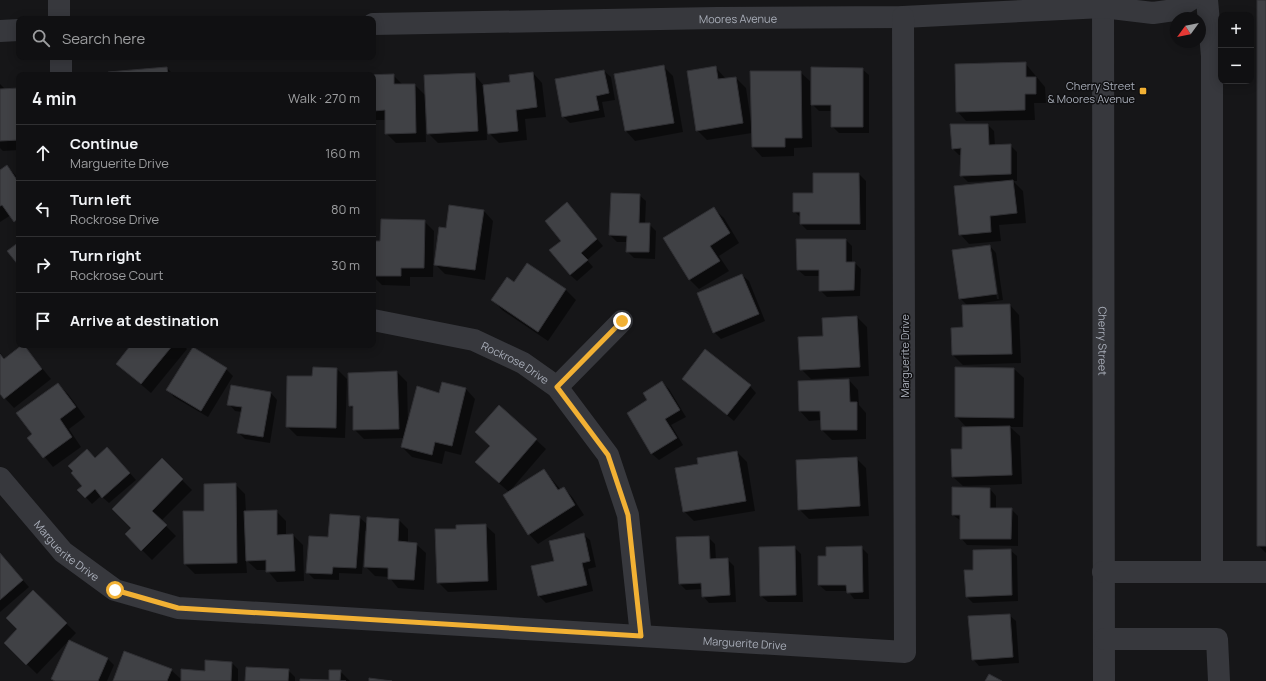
<!DOCTYPE html>
<meta charset="utf-8">
<style>
:root{--surface:#101012;--page:#19191b;--text:#f1f3f6;--muted:#9c9d9f;--line:#303032}
body{margin:0;font-family:Manrope,sans-serif;background:var(--page);color:var(--text)}
.controls{position:absolute;right:12px;top:12px;display:grid;overflow:hidden;border-radius:8px;box-shadow:0 2px 10px #0003}
.controls button{width:36px;height:36px;display:grid;place-items:center;padding:0;border:0;border-bottom:1px solid var(--line);background:var(--surface);color:var(--text);font:20px sans-serif}
.compass{position:absolute;left:1170px;top:12px;width:36px;height:36px;border-radius:50%;background:var(--surface);box-shadow:0 2px 10px #0003;rotate:237deg}
.stop{position:absolute;width:12px;height:12px;margin:-9px;border:3px solid #f2b134;border-radius:50%;background:#fff}
.stop.end{background:#f2b134;border-color:#fff;box-shadow:0 1px 4px #0008}
.list{margin:0;padding:0;list-style:none}
h2{display:flex;justify-content:space-between;align-items:center;height:52px;margin:0;padding:0 16px;font-size:17px}
h2 small{font-size:13px;font-weight:400;color:var(--muted)}
.list li{display:grid;grid-template-columns:26px 1fr auto;gap:12px;align-items:center;box-sizing:border-box;height:56px;padding:0 16px;border-top:1px solid var(--line)}
.list b{display:block;font-size:15px;white-space:nowrap}
.list p{margin:0;font-size:13px;white-space:nowrap;color:var(--muted)}
.list em{font-size:13px;font-style:normal;color:var(--muted)}
.icon{flex:none;width:22px;height:22px;fill:none;stroke:currentColor;stroke-width:2;stroke-linecap:round;stroke-linejoin:round}
.map{position:relative;flex:none;width:1266px;height:681px;overflow:hidden}
.search{position:absolute;background:var(--surface);box-shadow:0 2px 10px #0003;left:16px;top:16px;width:360px;height:44px;display:flex;align-items:center;gap:10px;box-sizing:border-box;padding:0 14px;border-radius:8px;color:var(--muted);font-size:15px}
.panel{position:absolute;background:var(--surface);box-shadow:0 2px 10px #0003;left:16px;top:72px;width:360px;height:276px;border-radius:8px}
.map>svg:first-child{display:block}
</style>
<div class="map">
<svg width="1266" height="681" viewBox="0 0 1266 681">
<rect width="100%" height="100%" fill="#161618"/>
<path fill="#0007" fill-rule="evenodd" d="M1258,0H1266V553L1258,545Z
M1025,63L1045,87L1046,103H1034L1035,120L966,121L957,111Z
M663,66L673,76L683,132L635,141L626,131Z
M167,68L174,75H109Z
M716,68L726,79L736,78L746,88L751,121L800,72L810,81V100H812L862,69L869,75V133H839L832,126V111H819L811,103L812,147L794,148V156L762,157L753,147L752,133L707,140L697,130Z
M604,71L611,77L615,100L602,102L605,117L570,123L563,116Z
M533,73L542,83L546,117L525,119L527,140L499,143L489,133L488,117H486L487,140L438,143L428,133L427,110H425L426,142L396,143L386,133V120H376L373,117V76L393,75L403,85H415L426,96L474,74L484,86L511,83Z
M0,84L6,90L19,89V150L3,151L0,148Z
M988,125L994,131L995,146L1010,145L1017,152V181H1013L1023,191L1026,223L999,225L1001,241L969,244L960,234L995,181L968,182L961,175L962,155H959L953,149Z
M7,166L19,179V226L11,215L0,222V171Z
M859,174L866,181V230H807L801,224V218L794,211L814,194Z
M639,195L646,201L645,224H649L656,231L655,259L634,258L627,251L628,242H617L610,235Z
M714,209L724,218L739,243L719,256L729,271L699,289L689,279Z
M573,210L603,246L587,260L593,267L577,281L570,275L563,241Z
M484,211L493,221L485,280L445,274L435,264L447,230Z
M424,221L434,231L433,277H410V286L382,285L373,276V242H381Z
M846,240L852,246V263H855L861,269L860,296L827,297L820,290V276H805L798,270Z
M990,246L996,253L1003,300L969,305V306L1010,305L1019,315L1021,363L963,365L953,355L952,329L964,328L968,306L960,298ZM990,252H992L999,299H997Z
M527,264L566,290L576,300L548,341L502,310L493,300L514,283Z
M742,275L749,281L765,321L721,339L714,332Z
M857,317L867,327L869,376L811,379L801,369L824,337Z
M23,345L51,379L14,408L0,393V353L5,359Z
M127,345H183L187,349L151,393L117,364L130,347Z
M193,349L226,369L233,376L208,417L174,397L168,390Z
M337,369L347,379L345,438L297,436L287,426L313,377Z
M1014,369L1024,378L1023,427H1010L1020,436L1022,484L963,486L953,477L963,450L967,428L956,416Z
M397,372L407,382L408,423L440,394L466,389L475,399L461,455L445,451L442,464L412,457L402,447L404,438L364,439L354,429V410L350,406Z
M683,379L750,386L756,393L734,421Z
M849,380L858,390L859,405L866,413V439L832,440L822,430V420L809,421L800,411Z
M662,382L669,389L686,417L671,425L683,445L659,460L652,454L628,413L649,401Z
M58,384L68,394L85,417L69,429L81,447L53,467L29,438L33,435Z
M271,393L277,400L270,443L245,439L238,432L242,412L235,411L229,404Z
M499,406L546,449L509,492L486,472Z
M737,452L747,462L755,511L694,521L684,511Z
M114,455L136,480L109,503L101,496L92,504L79,490L83,486L95,459Z
M856,458L866,468L869,516L809,519L799,509Z
M162,460L192,490L161,521L176,536L152,560L126,534L133,528Z
M544,470L561,490L564,488L573,498L584,515L538,544L529,534Z
M235,484L245,494L246,512L276,511L286,521V536L293,535L303,545L304,581L277,582L267,570H257L246,560L247,573L195,574L185,564L205,512Z
M990,489L996,496V509H1011L1018,516V546L967,545L961,538V521L953,515Z
M359,517L368,525L399,520L408,529V543L416,544L426,553L424,590L398,588L389,577L375,576L365,566L367,531H365L362,574L339,573V580L314,579L307,572L329,538Z
M485,525L495,534L497,590L448,592L438,582L457,530Z
M583,534L590,540L596,567L588,569L593,591L546,603L539,596L532,567L555,562Z
M708,537L715,544L716,560L727,559L734,566L736,602L709,603L703,596L702,589L686,590L680,584Z
M794,547L801,554L803,602H768L761,596Z
M861,547L868,554L869,599H854L848,591H826L819,585L827,557Z
M1010,550L1017,556L1018,601L973,603L966,596Z
M0,554L29,587L0,612Z
M33,591L76,633L37,674L5,643L18,630Z
M1009,615L1016,621L1019,663L979,666L973,659Z
M70,641L108,659L114,665L107,681H55L53,679Z
M232,663L238,669V681H182Z
M171,670L181,679L180,681H115Z
M288,670L295,677V681H246Z
M340,671L350,681H301H330Z"/>
<path fill="#404145" stroke="#303034" d="M1257,0H1266V546H1257Z
M1026,62V77H1036V94H1025V110L956,112L955,64Z
M664,65L674,123L625,131L614,74Z
M716,66L718,79L736,77L743,123L696,131L687,71Z
M167,67L168,75H108V72Z
M811,67L863,68V127H831V105H811Z
M604,70L609,93L596,96L599,110L562,117L555,79Z
M750,71H801L802,138H785V147H752Z
M533,72L537,107L516,110L518,131L488,134L483,85L510,82L509,75Z
M475,73L478,131L427,134L424,75Z
M394,74V84H415L416,133L385,134V110L373,111V75H364Z
M19,88V140L0,141V89Z
M950,124H988L989,145L1011,144V174L960,176L961,148L952,149Z
M7,165L19,183V218L14,222L2,205L0,206V170Z
M813,173H859L860,224H800V212H793V193H813Z
M1013,180L1017,213L990,216L991,232L959,235L954,186Z
M611,193L640,194L639,223H650L649,252H626L627,236L609,235Z
M567,202L597,239L581,253L588,260L570,275L549,250L561,241L545,221Z
M449,205L484,210L475,270L434,265L439,227L446,228Z
M714,207L730,233L710,246L720,261L689,280L663,238Z
M381,219L425,220L424,268H401V276H373V241H380Z
M796,239H846V262H855L854,290L819,291V270H797Z
M19,242V266L7,251Z
M990,245L997,294L959,299L952,250Z
M527,263L566,289L538,332L491,300L507,277L514,282Z
M742,274L759,314L713,333L697,293Z
M1010,304L1012,354L952,355L951,328L963,327L962,305Z
M857,316L860,367L800,370L798,337L823,336L822,318Z
M22,345H24L42,369L4,399L0,394V354L4,359Z
M129,345H173L141,384L116,364L130,346Z
M193,347L227,368L201,411L166,390Z
M705,349L751,385L727,415L682,379Z
M313,367L337,368L336,428L286,427L287,376H312Z
M955,367L1014,368V418L955,417Z
M397,371L399,429L353,430V406H349L348,373Z
M849,379L850,402H857V430H821L820,411H799L798,381Z
M662,381L680,410L665,419L677,438L651,454L627,413L647,400L643,393Z
M442,382L466,388L452,446L435,442L432,455L401,447L417,386L439,393Z
M58,383L76,407L60,419L72,437L43,458L27,438L32,434L16,413Z
M231,385L271,392L263,437L237,433L242,407L227,405Z
M499,405L537,439L499,483L475,462L490,446L475,432Z
M1010,426L1012,475L952,477L951,449H962V427Z
M107,447L130,473L102,498L95,489L85,498L77,490L82,486L71,473L73,471L68,466L87,449L95,458Z
M737,451L746,501L683,512L675,468L698,464L697,458Z
M857,457L860,506L798,510L796,460Z
M162,458L183,479L152,511L167,525L141,551L125,534L131,528L112,509Z
M544,469L558,490L564,487L575,505L528,535L503,495Z
M236,483L237,563L184,564L183,511H204V484Z
M952,487L990,488V508H1012L1011,539H960V515H952Z
M277,510V535L293,534L295,571L266,572V560L246,561L244,511Z
M330,514L360,516L356,568L333,567L332,574L306,573L309,536L328,537Z
M367,517L399,519L398,541L417,543L414,580L388,579V568L364,567Z
M486,524L488,581L437,583L435,529H456V525Z
M584,533L590,561L582,563L587,585L538,596L531,566L554,561L549,541Z
M709,536L710,559L728,558L730,595L702,597L701,583L679,584L676,537Z
M795,546L796,595L760,596L759,547Z
M862,546L863,592L847,593L846,585H818V556H826V547Z
M1011,549L1012,595L966,597L964,570H973V550Z
M0,553L23,580L0,600Z
M33,590L67,623L26,665L4,643L17,629L6,618Z
M1010,614L1013,657L972,660L968,616Z
M69,640L108,658L98,681H55L51,679Z
M124,651L172,669L167,681H113Z
M205,660L232,662L231,681H181V669L205,671Z
M246,667L289,669L288,681H245Z
M329,670H341L340,681H346H300V679L329,680Z
M989,674L1002,681H985Z
M369,678L392,681H369Z"/>
<g fill="none" stroke-linecap="round" stroke-linejoin="round">
<g stroke="#37383d" stroke-width="22">
<path d="M59,0V19"/>
<path id="s1" d="M1103,0L1104,681"/>
<path d="M1207,0L1212,56V572"/>
<path id="s2" d="M373,24L716,18L903,17L1103,7L1153,13L1174,10L1190,0"/>
<path d="M0,31L19,30"/>
<path d="M61,57V75"/>
<path id="s3" d="M373,320L474,340L523,363L557,387L608,455L628,515L641,636"/>
<path d="M557,387L622,321"/>
<path id="s4" d="M0,478L63,552L115,590L178,608L905,652L903,17"/>
<path d="M1103,572H1266"/>
<path d="M1105,639H1217L1219,681"/>
</g>
</g>
<g fill="none" stroke-linecap="round" stroke-linejoin="round">
<path stroke="#f2b134" stroke-width="5" d="M115,590L178,608L641,636L628,515L608,455L557,387L622,321"/>
</g>
<rect fill="#f2b134" stroke="#111113" stroke-width="1.5" x="1139" y="87" width="8" height="8" rx="2"/>
<g text-anchor="middle" dominant-baseline="central" stroke-width="3" stroke-linejoin="round" paint-order="stroke">
<g font-size="11" fill="#a8adb8" stroke="#111113">
<text stroke="none"><textPath href="#s2" startOffset="365">Moores Avenue</textPath></text>
<text stroke="none"><textPath href="#s1" startOffset="341">Cherry Street</textPath></text>
<text transform="translate(904 356) rotate(-90)">Marguerite Drive</text>
<text stroke="none"><textPath href="#s3" startOffset="150">Rockrose Drive</textPath></text>
<text stroke="none"><textPath href="#s4" startOffset="99">Marguerite Drive</textPath></text>
<text stroke="none"><textPath href="#s4" startOffset="795">Marguerite Drive</textPath></text>
</g>
<g font-size="11" fill="#a8adb8" stroke="#111113" text-anchor="end">
<text x="1135" y="85">Cherry Street<tspan x="1135" dy="13">&amp; Moores Avenue</tspan></text>
</g>
</g>
</svg>
<div class="controls">
<button>+</button>
<button>−</button>
</div>
<svg class="compass" viewBox="-18 -18 36 36"><path d="M0-13l5 13h-10z" fill="#e53935"/><path d="M0 13l5-13h-10z" fill="#9c9d9f"/></svg>
<div class="stop" style="left:115px;top:590px"></div>
<div class="stop end" style="left:622px;top:321px"></div>
<div class="search"><svg class="icon" aria-label="search" viewBox="0 0 24 24"><circle cx="10" cy="10" r="6"/><path d="M15 15l6 6"/></svg>Search here</div>
<section class="panel">
<h2>4 min<small>Walk · 270 m</small></h2>
<ul class="list">
<li><svg class="icon" aria-label="ahead" viewBox="0 0 24 24"><path d="M12 20V5M6 11l6-6 6 6"/></svg><div><b>Continue</b><p>Marguerite Drive</p></div><em>160 m</em></li>
<li><svg class="icon" aria-label="left" viewBox="0 0 24 24"><path d="M17 20v-9H6M10 6l-5 5 5 5"/></svg><div><b>Turn left</b><p>Rockrose Drive</p></div><em>80 m</em></li>
<li><svg class="icon" aria-label="right" viewBox="0 0 24 24"><path d="M7 20v-9h11M14 6l5 5-5 5"/></svg><div><b>Turn right</b><p>Rockrose Court</p></div><em>30 m</em></li>
<li><svg class="icon" aria-label="arrive" viewBox="0 0 24 24"><path d="M6 21V4h12l-3 4 3 4H6"/></svg><div><b>Arrive at destination</b></div></li>
</ul>
</section>
</div>
